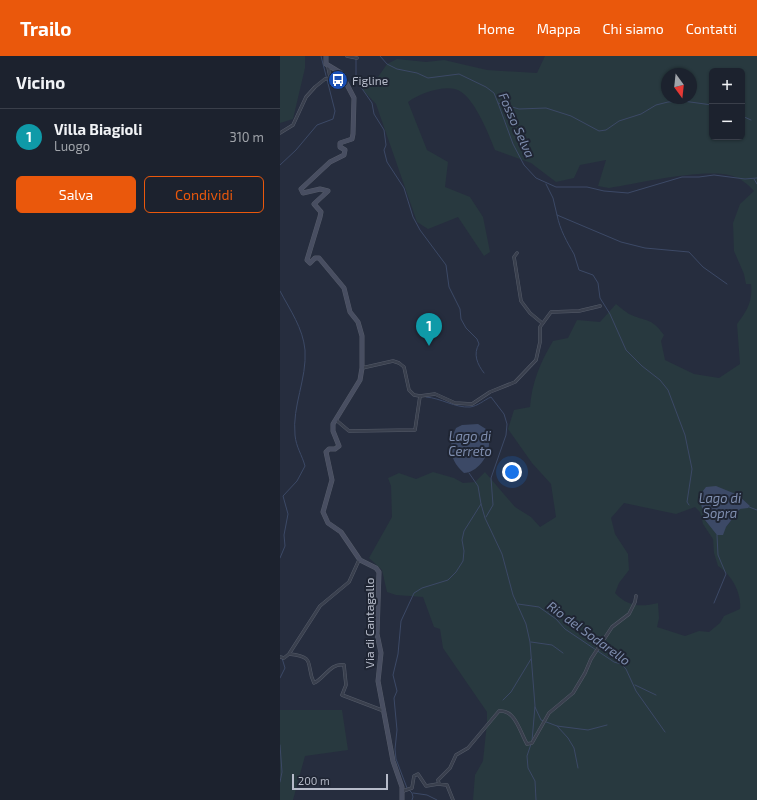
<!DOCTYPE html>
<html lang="it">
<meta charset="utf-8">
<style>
:root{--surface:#1c222e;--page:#292f3a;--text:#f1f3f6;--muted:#a0a4aa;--line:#3a3f4a;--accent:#ea580c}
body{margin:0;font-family:"Exo 2",sans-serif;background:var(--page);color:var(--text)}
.controls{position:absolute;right:12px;top:12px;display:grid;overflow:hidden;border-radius:6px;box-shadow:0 1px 3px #0004}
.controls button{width:36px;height:36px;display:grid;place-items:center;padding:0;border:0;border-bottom:1px solid var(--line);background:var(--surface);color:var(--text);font:20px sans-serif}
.compass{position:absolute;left:381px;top:12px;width:36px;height:36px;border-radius:50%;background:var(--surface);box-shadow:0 1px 3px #0004;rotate:165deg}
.scale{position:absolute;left:12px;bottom:10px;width:96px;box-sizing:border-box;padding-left:4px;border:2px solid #b6bbc9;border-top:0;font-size:11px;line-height:14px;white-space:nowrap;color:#b6bbc9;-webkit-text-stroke:3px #1f2533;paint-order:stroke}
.you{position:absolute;left:232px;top:416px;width:14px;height:14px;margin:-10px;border:3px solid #fff;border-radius:50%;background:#1a73e8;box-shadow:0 0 0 6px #1a73e833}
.badge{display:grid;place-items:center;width:26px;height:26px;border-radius:50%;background:var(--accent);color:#fff;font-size:13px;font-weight:700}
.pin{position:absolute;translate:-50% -33px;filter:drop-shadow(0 1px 2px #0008)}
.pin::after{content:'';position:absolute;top:21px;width:14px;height:12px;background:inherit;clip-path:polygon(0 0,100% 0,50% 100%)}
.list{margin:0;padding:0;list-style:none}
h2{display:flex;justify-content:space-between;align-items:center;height:52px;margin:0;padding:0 16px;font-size:17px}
h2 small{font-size:13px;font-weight:400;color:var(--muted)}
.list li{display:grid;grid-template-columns:26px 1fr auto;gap:12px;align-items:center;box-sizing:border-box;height:56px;padding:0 16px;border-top:1px solid var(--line)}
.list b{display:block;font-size:15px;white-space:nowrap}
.list p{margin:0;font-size:13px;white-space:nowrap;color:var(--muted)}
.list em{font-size:13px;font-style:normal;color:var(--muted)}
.actions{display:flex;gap:8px;padding:12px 16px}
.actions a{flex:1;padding:9px 0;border:1px solid var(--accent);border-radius:6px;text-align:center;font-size:14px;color:var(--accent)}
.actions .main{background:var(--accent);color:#fff}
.map{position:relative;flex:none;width:477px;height:744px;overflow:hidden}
header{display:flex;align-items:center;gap:24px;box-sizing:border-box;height:56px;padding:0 20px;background:var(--accent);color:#fff}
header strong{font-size:19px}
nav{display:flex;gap:22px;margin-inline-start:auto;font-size:14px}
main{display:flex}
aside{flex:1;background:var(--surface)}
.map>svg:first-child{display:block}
</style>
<header>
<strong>Trailo</strong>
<nav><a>Home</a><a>Mappa</a><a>Chi siamo</a><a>Contatti</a></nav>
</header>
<main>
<aside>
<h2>Vicino<small></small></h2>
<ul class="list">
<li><span class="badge" style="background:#0f9aa8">1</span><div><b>Villa Biagioli</b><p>Luogo</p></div><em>310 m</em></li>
</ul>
<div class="actions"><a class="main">Salva</a><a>Condividi</a></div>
</aside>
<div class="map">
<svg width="477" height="744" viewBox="0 0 477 744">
<rect width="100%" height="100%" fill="#262d3e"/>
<path fill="#28393f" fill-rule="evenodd" d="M0,0H25V12L13,63L0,67Z
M265,0H477V744H193L195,719L203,705L207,667V656L163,592L160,573L154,571L143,541L116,539L107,536L102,514L89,502L112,461L111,430L108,422L119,417L136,423L153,416L174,422L183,427L195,426L205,416L235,451L251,461L260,471L276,461L271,428L252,407L228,373L234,354L250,351C252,326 260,307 273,285L288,282L297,264L320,266L336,248C340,251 344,255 349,258C366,266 371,261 384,279L381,285L385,304L414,318L439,322L460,308L457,268C467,255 473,245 471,228H466L464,218L454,195L453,167L460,148L474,135C468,128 459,121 449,119C418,113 361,127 329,132L318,130L326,104L300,109L294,122L276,126L251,107L215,94C209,79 193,37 175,33C160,30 139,38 128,46L147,94L168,106L165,131L190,141L203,161L210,196L204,200L178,161L148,173L137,166L96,48L80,31L96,24L107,8L117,3L146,6L164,4L207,14L257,17ZM432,15H462V81H432ZM387,18H411V42H387ZM458,439L470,450L460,453L446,471L430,470L425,464L423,455ZM344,447L396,458L415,451L420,456L423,468L433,483L434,497L438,510C451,518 462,537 460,553L444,560L440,567L429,576L419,575L405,580L377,571L379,562L378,547C361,551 348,551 335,537L339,527L349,514L348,498L335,478L331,462Z
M0,654H62L68,694L25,700L13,744H0Z"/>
<path fill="#3c4966" d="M198,368L206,373C207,378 209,383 209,388C209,401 196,417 184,417C169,404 168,389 176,372L182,369Z
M436,430L458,439L470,450L468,452L460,453L446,471L443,479H437L425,464L419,440L426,431Z"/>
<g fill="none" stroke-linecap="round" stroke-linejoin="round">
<path stroke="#3c4966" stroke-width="1" d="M76,0V24L92,47L94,58L104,74L106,89L104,94L107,106L124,132L133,161L140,174L166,209L169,231L180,253L181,263L186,272L197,283L199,288C193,298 197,308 204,317
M100,0L107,8L117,13L137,17L148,22L179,18L206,31L214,37L218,47L233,88L244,109L256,122L276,131H307L324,135L348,137L402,121H419L434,119L465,123L477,122
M218,47L239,53L266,52L291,60L319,75L326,74L339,65L361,58L376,49L388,46L403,45L432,49
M462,60L471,64
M0,109L16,94L37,69L53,63L55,55L41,0
M474,123L477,128
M266,128L273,142L277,159L341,186L365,192L409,196L423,211L447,228
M277,159C280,174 287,186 294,198C296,203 297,209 299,214L313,219L318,227L320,242L330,258L346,294L362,310L380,324L388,334L405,379L412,413L407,446L409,449
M0,235C10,254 23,272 25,294C27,323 12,350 15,379C16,391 22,399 25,410L17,425L3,440L8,458L4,479L5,490L0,502
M146,341C161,342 175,352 190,351C198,350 204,344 211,341L224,358L227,368L226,379L211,422L213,449L206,461
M189,417L198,430L201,448L205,462L222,498L233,539L246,568L250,586L255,650L252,685
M469,451L477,454
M434,547L446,518L438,499L437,479
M238,548L259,551L276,563L285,573L334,606L341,608L346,613L356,635L385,676
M251,586L272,589L283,597
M0,622L5,612L2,602
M355,629L376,639
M223,644L231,636L251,603
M255,651L261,664L277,670L308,674L327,669
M277,670L288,682L294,692L298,712
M251,688L247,700L248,712L255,725L256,744
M0,689L2,716L0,726
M133,737L147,739L157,744
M132,744L133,741L132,737L127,732L116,703L115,693L117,674L114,642L117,635L113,619L118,598L121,565L134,537L142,532L168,524L176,516L183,505L184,495L182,484L184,475L201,448"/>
<defs>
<path id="street" d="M67,0L77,2
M48,11L50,21
M0,77L13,69L26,41L35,31L45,23L62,20
M237,197L234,201L241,245L250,257L262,267
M82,312L113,305L119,307L124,311L129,334L134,339L140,340L155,338L175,347L192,348L210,336L235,326L256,304L260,286V271L271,256L299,255L320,250
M56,364L69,375L135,374L140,340
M9,598C37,601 25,608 34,627C44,623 51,606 64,609L66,629L62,639L104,655
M0,601L4,602L9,598L40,550L69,526L79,504
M159,728L158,724L170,712L176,699L188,692L219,655C235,653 240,676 247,688L252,687L269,657L293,637L305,617L311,603L332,571L349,558L355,546L356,540
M123,735L132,732L134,720L138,718L146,730L158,728L167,729L173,744"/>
<path id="secondary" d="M46,0V8L61,17L74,42L73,78L72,83L60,87V91L65,94L64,99L50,106L21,133L23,137L40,133L48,135L34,148L41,156L40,161L27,204L30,207L35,202H39L64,232L70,256L78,266L82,280V312L80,324L53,368V375L59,390L55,393H49L46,396L52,424L43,456L48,467L61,476L80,504L96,512L99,516L97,578L101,597L98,625L113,705L122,731V744"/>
</defs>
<use href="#street" stroke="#555b69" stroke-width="3.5"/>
<use href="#secondary" stroke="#555b69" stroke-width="5"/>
<use href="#street" stroke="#3a404e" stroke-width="2.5"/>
<use href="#secondary" stroke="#484e61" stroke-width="4"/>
</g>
<defs>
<symbol id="bus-disc" viewBox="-11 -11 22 22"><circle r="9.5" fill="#1a4fb4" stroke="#1f2533"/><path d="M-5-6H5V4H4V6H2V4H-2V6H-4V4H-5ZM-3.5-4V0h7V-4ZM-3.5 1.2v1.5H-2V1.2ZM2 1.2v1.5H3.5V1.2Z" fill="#fff"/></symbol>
</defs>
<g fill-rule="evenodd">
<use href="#bus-disc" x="47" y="13" width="22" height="22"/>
</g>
<g text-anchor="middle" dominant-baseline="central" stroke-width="4" stroke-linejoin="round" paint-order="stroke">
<g font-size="12" fill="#b6bbc9" stroke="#1f2533" text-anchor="start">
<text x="72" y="24">Figline</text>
</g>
<g font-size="12" fill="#b6bbc9" stroke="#1f2533">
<text transform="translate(89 567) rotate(-90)">Via di Cantagallo</text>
</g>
<g font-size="13" font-style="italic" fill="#7f8eaf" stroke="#1f2533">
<text transform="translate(237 69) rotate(66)">Fosso Selva</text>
<text x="190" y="380">Lago di<tspan x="190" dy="15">Cerreto</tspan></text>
<text x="440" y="442">Lago di<tspan x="440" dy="15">Sopra</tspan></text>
<text transform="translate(309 577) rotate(36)">Rio del Sodarello</text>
</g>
</g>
</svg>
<div class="controls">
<button>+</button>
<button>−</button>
</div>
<svg class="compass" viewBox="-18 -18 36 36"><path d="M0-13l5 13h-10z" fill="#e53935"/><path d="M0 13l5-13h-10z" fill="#a0a4aa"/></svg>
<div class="scale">200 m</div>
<div class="you"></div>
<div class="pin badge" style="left:149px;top:290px;background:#0f9aa8">1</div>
</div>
</main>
